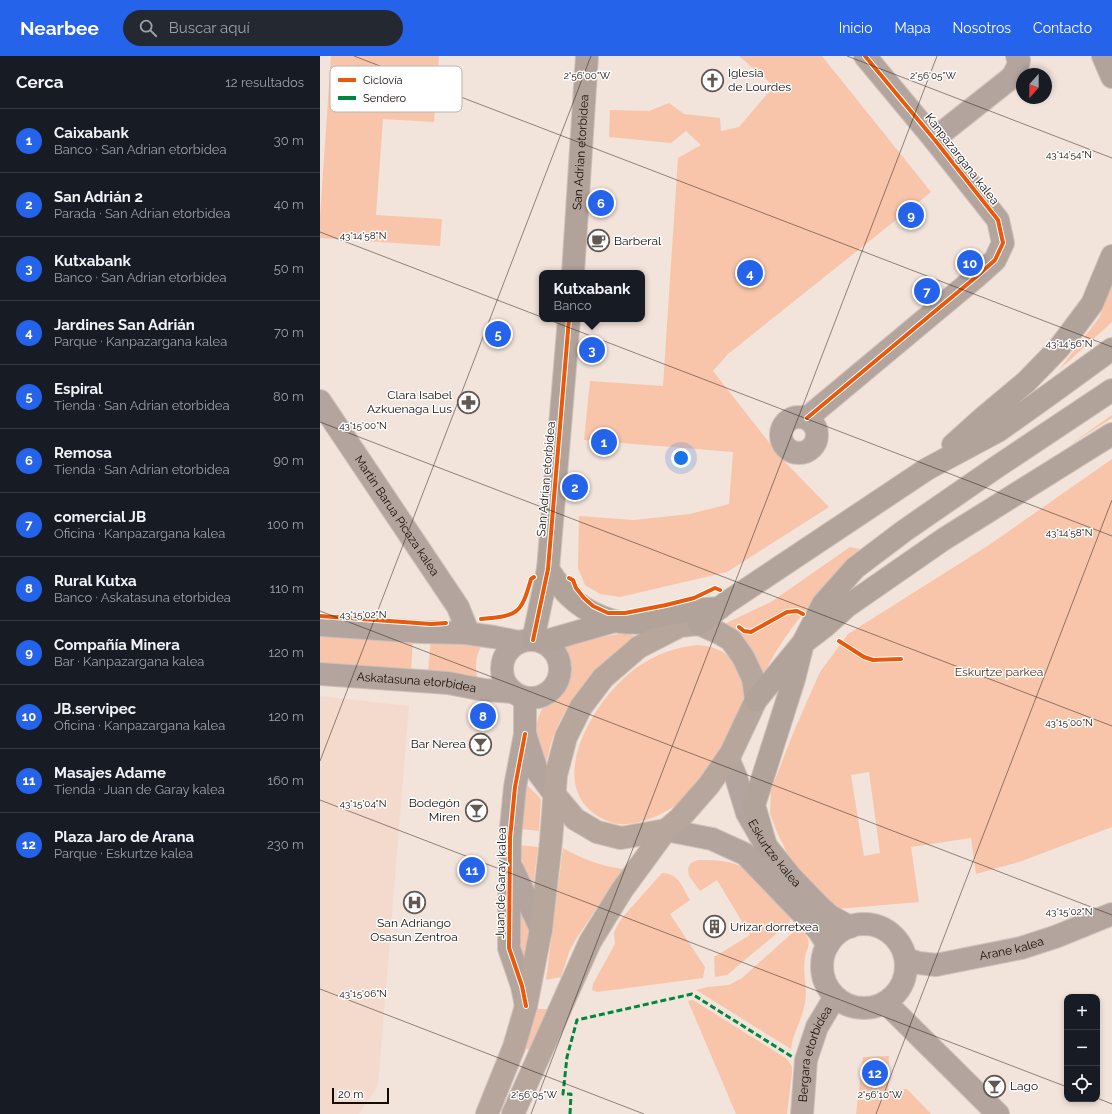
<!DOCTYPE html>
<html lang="es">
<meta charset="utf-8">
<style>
:root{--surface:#171b24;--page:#242831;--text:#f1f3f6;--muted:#9ea1a6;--line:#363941;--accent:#2563eb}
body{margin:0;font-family:Raleway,sans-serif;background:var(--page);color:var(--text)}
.controls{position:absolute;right:12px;bottom:12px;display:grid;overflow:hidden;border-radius:8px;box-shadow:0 2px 6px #0003}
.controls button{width:36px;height:36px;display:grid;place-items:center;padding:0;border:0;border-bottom:1px solid var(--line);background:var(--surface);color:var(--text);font:20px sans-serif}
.compass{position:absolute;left:696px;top:12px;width:36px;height:36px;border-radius:50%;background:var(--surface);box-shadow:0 2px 6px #0003;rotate:201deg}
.scale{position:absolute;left:12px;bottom:10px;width:57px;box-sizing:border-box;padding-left:4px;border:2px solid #140b06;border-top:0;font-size:11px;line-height:14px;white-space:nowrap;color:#140b06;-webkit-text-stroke:3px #fff;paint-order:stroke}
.you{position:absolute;left:361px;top:402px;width:14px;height:14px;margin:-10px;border:3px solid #fff;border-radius:50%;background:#1a73e8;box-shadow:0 0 0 6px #1a73e833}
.badge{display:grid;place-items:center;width:26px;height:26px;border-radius:50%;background:var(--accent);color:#fff;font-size:13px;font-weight:700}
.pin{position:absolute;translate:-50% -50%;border:2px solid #fff;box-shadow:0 1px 4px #0006}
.popup{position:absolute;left:219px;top:214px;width:106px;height:52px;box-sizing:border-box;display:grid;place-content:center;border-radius:8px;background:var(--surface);filter:drop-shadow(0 1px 3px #0005);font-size:13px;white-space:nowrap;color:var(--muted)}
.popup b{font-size:15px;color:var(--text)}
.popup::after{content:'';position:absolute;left:50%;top:100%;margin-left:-8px;border:8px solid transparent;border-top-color:var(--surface)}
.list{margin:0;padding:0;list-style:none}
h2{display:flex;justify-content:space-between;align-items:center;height:52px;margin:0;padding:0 16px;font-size:17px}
h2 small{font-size:13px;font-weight:400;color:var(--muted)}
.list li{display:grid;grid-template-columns:26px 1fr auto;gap:12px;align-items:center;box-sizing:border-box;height:64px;padding:0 16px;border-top:1px solid var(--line)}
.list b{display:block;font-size:15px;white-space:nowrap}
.list p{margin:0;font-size:13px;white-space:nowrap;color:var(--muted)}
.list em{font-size:13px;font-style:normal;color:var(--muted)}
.icon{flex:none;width:22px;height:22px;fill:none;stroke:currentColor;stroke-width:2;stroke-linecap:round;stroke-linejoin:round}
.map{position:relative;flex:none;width:792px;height:1058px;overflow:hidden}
header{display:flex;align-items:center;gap:24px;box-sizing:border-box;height:56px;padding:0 20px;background:var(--accent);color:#fff}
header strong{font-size:19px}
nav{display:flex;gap:22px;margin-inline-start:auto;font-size:14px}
.search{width:280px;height:36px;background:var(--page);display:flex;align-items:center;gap:10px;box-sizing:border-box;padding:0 14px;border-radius:22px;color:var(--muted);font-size:15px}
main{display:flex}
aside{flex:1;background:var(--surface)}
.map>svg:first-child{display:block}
</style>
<header>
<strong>Nearbee</strong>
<div class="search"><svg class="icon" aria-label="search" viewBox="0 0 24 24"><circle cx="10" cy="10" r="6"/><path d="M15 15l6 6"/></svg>Buscar aquí</div>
<nav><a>Inicio</a><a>Mapa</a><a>Nosotros</a><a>Contacto</a></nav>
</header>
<main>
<aside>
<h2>Cerca<small>12 resultados</small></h2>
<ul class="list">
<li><span class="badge">1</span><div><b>Caixabank</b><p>Banco · San Adrian etorbidea</p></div><em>30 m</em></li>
<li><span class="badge">2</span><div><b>San Adrián 2</b><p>Parada · San Adrian etorbidea</p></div><em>40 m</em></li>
<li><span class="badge">3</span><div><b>Kutxabank</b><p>Banco · San Adrian etorbidea</p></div><em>50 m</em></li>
<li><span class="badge">4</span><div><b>Jardines San Adrián</b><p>Parque · Kanpazargana kalea</p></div><em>70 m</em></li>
<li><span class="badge">5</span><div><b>Espiral</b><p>Tienda · San Adrian etorbidea</p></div><em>80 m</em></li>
<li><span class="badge">6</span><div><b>Remosa</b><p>Tienda · San Adrian etorbidea</p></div><em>90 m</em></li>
<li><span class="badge">7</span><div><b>comercial JB</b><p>Oficina · Kanpazargana kalea</p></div><em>100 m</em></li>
<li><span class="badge">8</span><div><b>Rural Kutxa</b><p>Banco · Askatasuna etorbidea</p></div><em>110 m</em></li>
<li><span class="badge">9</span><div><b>Compañía Minera</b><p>Bar · Kanpazargana kalea</p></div><em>120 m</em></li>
<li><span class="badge">10</span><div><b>JB.servipec</b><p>Oficina · Kanpazargana kalea</p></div><em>120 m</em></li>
<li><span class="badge">11</span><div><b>Masajes Adame</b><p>Tienda · Juan de Garay kalea</p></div><em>160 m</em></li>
<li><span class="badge">12</span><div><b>Plaza Jaro de Arana</b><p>Parque · Eskurtze kalea</p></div><em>230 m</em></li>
</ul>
</aside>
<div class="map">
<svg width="792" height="1058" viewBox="0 0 792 1058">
<rect width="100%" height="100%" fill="#f2e3db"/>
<path fill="#f4dacc" d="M0,640L89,650L58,1030L39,1058H0Z"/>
<path fill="#f8c5aa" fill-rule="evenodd" d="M11,0H119L114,66L63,63L56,159L122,163L120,190L0,182V161Z
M419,0H502L611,136L408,298L393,315L462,403L509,451L407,516L300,541L280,538L265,529L258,512L259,460L314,464L370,458L409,448L413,396L264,384L270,325L343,330L358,102L381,89L366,75L351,87L289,81L290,54L329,55L349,47L364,58L400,62L401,75L419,71L454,30Z
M792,230V266L739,314L779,262Z
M792,359V362L748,390Z
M792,403V771L699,806L656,818L651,782L591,791L599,846L517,853L488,823L469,801L456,774L450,757L451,734L474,675L500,616L528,578L669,489ZM549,716L560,797L544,800L531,719Z
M530,491L540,493L530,502C498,540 463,576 442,622L400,570L451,546Z
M0,576L93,582L91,615L0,608Z
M309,576L315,581C307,591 296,596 286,605C264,625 244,652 233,681C230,690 228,699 226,708C223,700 216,690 216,682C215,673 218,659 223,651C226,648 230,647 233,644C245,634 254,611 245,596C244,593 241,591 239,589Z
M111,583L163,587C156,598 154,610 158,623L151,620L108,615Z
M378,589C386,590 393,591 401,595C414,603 426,622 425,638C424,642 422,646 421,650C419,658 417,666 414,673C407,687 396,700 387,713C382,721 378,729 372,736C355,754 315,775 290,766C215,737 275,639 319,610C337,598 356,591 378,589Z
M203,725L221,743L219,775L200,773Z
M198,789L218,791L212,839Z
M243,792C262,803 281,810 303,813L256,883L249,896L241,921L226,924Z
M378,804C390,804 403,804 415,808C435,815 454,841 468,856L471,862L469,867L407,919L395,921L394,901L430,879L397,824L380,835L369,820L368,812L371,807Z
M342,817C360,818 361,830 370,844L350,858L385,911L383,922L277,936L272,934L273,928L295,888L294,876L301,863Z
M197,830L210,880L206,909L194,877Z
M479,871C482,875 486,878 488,883C490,890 486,895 485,901C482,918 489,935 484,951C481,966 473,977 471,993L376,934L388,931L409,929L422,922Z
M373,944L467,1003L472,1011V1017L467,1058H416L368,945Z
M218,953H228L209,994L204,991Z
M569,1000L568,1033H587L611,1058H536L543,1001Z"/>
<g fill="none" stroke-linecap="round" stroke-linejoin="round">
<defs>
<g id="street">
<path d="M614,83L691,22C696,16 698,11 699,4L697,0"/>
<path id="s1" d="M0,345L138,551L146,571L145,577"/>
<circle cx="479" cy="379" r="18"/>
<path d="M487,362L656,221L675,204L683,187L678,164L614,83L545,0"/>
<path d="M0,569L101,576L145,577L174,581L199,586"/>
<circle cx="211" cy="613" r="29"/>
<path id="s2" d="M0,618L128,627L164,634L193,636"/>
<path d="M205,642V678L217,715L235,739"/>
<path d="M205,678L195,731L190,782L189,892L202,930L206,950"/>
<path id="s3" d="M408,702L416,721L427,757L446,790L471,821L500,851L510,860L530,871"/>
<path d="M346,774L392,783L425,798L498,874L508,889"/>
<path d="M192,812L221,873"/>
<circle cx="544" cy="910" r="42"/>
<path id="s4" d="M586,903L599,907L616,909L701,892L735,881L792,858"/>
<path d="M566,947L678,1058"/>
<path id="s5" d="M482,1058L486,1004L497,971L515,941"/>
</g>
<g id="secondary">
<path id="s6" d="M253,217L267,0"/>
<path d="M228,513C245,540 263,556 294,565C304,567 315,567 325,567"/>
<path d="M213,584L228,513L249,263"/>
<path d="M222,586L295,565"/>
</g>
<path id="primary" d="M167,1058L194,991L206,950L221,873L231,785L236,719L246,681L261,651L283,622L319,591L360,570L379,568L399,577L411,584L423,601L433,622L436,644L411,697L389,729L360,762L346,774L301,782L277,776L255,763L235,739
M193,1058L270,886L302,834L346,774"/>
<path id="highway" d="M783,0L792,21
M633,389L663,362L706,326L739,292L772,248L792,200
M307,566L372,554L400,552
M379,568L406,547L607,413L678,375L730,338L792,293
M436,644L483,587L504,571L526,551L624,483L792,378
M446,790L434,749L474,623L483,587L503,548L535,512L584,475L678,410L792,334"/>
</defs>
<use href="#street" stroke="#cdc1bb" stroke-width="24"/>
<use href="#secondary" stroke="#cdc1bb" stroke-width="24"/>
<use href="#primary" stroke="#cdc1bb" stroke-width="24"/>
<use href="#highway" stroke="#cdc1bb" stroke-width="24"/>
<use href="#street" stroke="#b3a59d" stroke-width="22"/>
<use href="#secondary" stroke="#b2a39a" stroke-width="22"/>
<use href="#primary" stroke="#b6a69b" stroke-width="22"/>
<use href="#highway" stroke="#b1a29a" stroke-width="22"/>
<path stroke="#00873e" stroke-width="3" stroke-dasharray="6 3" stroke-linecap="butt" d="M250,1058L251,1038H243L247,1001L257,964L372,938L474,1002"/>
<defs>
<path id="cycleway" d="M487,362L656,221L675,204L683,187L678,164L614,83L545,0
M249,522L253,524L256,532L264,542L273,550L288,557H305L346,549L374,542L395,532L400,534
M0,560L111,568L126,567
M161,563C197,560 201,559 211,523L214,521
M419,571L424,575L431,576L467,556L477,555L483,558
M213,584L228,513L249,263
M519,585L544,601L553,604L581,603
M205,678L195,731L190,782L189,892L202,930L206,950"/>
</defs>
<use href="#cycleway" stroke="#fff" stroke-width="6"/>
<use href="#cycleway" stroke="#e8590c" stroke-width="4"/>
</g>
<path fill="none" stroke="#140b06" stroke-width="1" stroke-opacity="0.45" d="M34,0L792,291M527,0L792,102M0,176L792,480M0,366L792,670M0,555L792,859M0,705L271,0M0,744L747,1031M0,933L324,1058M777,1042L792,1048M211,1058L617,0M556,1058L792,444"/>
<defs>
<symbol id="church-ring" viewBox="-11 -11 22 22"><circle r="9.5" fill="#fff" stroke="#625751" stroke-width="1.5"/><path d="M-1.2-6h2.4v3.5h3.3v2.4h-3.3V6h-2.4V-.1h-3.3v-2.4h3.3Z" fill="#625751"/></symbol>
<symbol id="cafe-ring" viewBox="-11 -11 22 22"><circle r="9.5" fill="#fff" stroke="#625751" stroke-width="1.5"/><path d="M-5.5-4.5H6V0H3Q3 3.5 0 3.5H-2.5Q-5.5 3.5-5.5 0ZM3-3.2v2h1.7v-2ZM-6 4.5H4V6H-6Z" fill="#625751"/></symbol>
<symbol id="pharmacy-ring" viewBox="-11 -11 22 22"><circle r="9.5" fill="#fff" stroke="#625751" stroke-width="1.5"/><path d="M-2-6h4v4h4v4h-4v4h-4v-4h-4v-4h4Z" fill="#625751"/></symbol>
<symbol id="bar-ring" viewBox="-11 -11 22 22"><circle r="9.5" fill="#fff" stroke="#625751" stroke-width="1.5"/><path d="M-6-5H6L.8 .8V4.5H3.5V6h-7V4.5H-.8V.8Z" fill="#625751"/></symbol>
<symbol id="hospital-ring" viewBox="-11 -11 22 22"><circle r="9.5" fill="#fff" stroke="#625751" stroke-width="1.5"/><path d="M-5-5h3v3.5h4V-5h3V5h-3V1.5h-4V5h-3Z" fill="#625751"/></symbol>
<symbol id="building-ring" viewBox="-11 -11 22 22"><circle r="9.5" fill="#fff" stroke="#625751" stroke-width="1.5"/><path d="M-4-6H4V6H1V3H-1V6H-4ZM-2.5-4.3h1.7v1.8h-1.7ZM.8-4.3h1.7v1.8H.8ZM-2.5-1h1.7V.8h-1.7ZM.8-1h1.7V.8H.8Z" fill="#625751"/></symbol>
</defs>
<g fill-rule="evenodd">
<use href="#church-ring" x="380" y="12" width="25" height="25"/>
<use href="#cafe-ring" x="266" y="172" width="25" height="25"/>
<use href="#pharmacy-ring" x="136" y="334" width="25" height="25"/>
<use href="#bar-ring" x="148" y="676" width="25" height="25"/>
<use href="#bar-ring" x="144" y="742" width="25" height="25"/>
<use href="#hospital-ring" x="82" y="834" width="25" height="25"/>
<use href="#building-ring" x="382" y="858" width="25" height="25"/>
<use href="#bar-ring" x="662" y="1018" width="25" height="25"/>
</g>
<g text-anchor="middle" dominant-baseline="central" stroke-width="3" stroke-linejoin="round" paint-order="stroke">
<g font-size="12" fill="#140b06" stroke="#fff" text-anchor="start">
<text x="408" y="17">Iglesia<tspan x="408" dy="14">de Lourdes</tspan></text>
<text x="294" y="185">Barberal</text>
<text x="132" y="339" text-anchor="end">Clara Isabel<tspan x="132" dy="14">Azkuenaga Lus</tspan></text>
<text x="146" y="688" text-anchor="end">Bar Nerea</text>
<text x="140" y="747" text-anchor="end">Bodegón<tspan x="140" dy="14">Miren</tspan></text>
<text x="94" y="867" text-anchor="middle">San Adriango<tspan x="94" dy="14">Osasun Zentroa</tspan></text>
<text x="410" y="871">Urizar dorretxea</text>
<text x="690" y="1030">Lago</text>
</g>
<g font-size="12" fill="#140b06" stroke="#fff">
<text stroke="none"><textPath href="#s6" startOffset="121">San Adrian etorbidea</textPath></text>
<text transform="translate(642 103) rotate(52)">Kanpazargana kalea</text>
<text transform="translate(226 423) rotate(-85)">San Adrian etorbidea</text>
<text stroke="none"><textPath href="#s1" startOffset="138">Martin Barua Picaza kalea</textPath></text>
<text stroke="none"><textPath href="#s2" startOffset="97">Askatasuna etorbidea</textPath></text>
<text stroke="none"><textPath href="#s3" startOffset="107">Eskurtze kalea</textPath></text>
<text transform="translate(181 827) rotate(-89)">Juan de Garay kalea</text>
<text stroke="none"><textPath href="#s4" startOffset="108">Arane kalea</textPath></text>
<text stroke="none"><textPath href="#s5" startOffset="62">Bergara etorbidea</textPath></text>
</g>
<g font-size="12" fill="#522d18" stroke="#fff">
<text x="679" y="616">Eskurtze parkea</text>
</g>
</g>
<rect x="10" y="10" width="132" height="46" rx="6" fill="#fff" stroke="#b8b6b4" stroke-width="1"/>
<rect x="18" y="22" width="18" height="4" fill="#e8590c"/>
<rect x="18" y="40" width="18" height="4" fill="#00873e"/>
<g font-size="11" fill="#140b06">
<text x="43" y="28">Ciclovía</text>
<text x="43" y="46">Sendero</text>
</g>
<g font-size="10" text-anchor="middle" fill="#140b06" stroke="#fff" stroke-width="3" stroke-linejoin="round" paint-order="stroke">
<text x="267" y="23">2°56'00"W</text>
<text x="613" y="23">2°56'05"W</text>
<text x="749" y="102">43°14'54"N</text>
<text x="43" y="183">43°14'58"N</text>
<text x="749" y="291">43°14'56"N</text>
<text x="43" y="373">43°15'00"N</text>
<text x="749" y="480">43°14'58"N</text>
<text x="43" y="562">43°15'02"N</text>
<text x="749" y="670">43°15'00"N</text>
<text x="43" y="751">43°15'04"N</text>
<text x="749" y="859">43°15'02"N</text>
<text x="43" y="941">43°15'06"N</text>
<text x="214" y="1042">2°56'05"W</text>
<text x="560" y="1042">2°56'10"W</text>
</g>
</svg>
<div class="controls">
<button>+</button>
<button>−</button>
<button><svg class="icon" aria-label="locate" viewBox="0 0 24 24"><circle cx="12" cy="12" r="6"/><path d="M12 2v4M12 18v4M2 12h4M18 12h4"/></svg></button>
</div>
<svg class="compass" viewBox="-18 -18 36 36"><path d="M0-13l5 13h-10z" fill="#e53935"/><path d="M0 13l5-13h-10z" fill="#9ea1a6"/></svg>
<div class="scale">20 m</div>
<div class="you"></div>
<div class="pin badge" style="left:284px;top:386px">1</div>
<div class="pin badge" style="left:255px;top:431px">2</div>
<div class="pin badge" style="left:272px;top:294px">3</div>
<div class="popup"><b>Kutxabank</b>Banco</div>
<div class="pin badge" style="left:430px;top:217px">4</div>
<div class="pin badge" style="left:178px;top:278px">5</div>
<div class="pin badge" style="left:281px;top:147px">6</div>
<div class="pin badge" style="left:607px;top:235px">7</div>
<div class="pin badge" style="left:163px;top:660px">8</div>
<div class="pin badge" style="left:591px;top:159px">9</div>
<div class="pin badge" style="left:650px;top:207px">10</div>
<div class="pin badge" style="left:152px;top:814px">11</div>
<div class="pin badge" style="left:555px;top:1017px">12</div>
</div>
</main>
